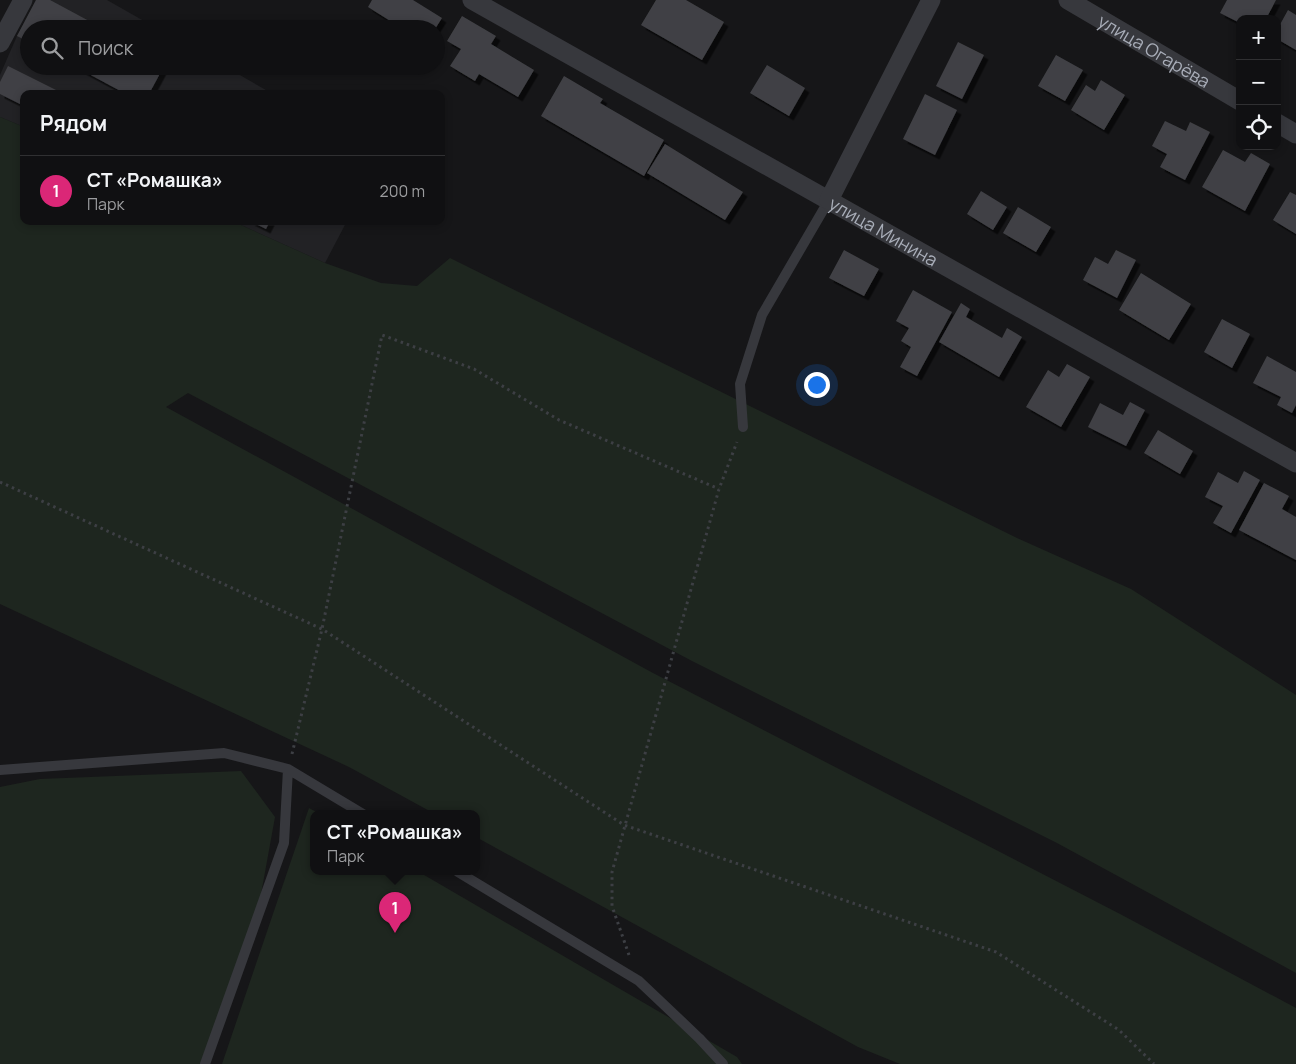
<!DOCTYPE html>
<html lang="ru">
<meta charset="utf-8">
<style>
:root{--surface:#101012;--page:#19191b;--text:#f1f3f6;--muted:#9c9d9f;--line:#303032;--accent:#db2777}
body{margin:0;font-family:Manrope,sans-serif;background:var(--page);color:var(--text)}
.controls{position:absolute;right:15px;top:15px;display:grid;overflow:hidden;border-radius:10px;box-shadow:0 2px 8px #0003}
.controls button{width:45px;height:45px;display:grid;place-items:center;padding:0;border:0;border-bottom:1px solid var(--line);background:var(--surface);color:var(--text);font:25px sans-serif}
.you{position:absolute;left:816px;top:384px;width:18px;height:18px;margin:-12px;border:4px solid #fff;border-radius:50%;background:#1a73e8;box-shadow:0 0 0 8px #1a73e833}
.badge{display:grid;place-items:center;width:32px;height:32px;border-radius:50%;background:var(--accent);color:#fff;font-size:16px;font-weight:700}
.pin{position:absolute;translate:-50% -41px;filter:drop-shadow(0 1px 2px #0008)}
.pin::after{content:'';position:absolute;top:26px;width:18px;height:15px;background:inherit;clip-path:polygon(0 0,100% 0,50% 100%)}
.popup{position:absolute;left:310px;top:810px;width:170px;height:65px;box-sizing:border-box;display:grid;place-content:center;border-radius:10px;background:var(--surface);filter:drop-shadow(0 1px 4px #0005);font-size:16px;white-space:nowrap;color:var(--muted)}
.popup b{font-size:19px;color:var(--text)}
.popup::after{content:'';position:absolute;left:50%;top:100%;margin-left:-10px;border:10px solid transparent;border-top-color:var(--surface)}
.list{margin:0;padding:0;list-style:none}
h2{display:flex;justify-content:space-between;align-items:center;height:65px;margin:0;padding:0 20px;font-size:21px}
h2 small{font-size:16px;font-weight:400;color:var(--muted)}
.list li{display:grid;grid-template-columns:32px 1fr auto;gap:15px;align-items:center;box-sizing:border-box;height:70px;padding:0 20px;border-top:1px solid var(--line)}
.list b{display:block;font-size:19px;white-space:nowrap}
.list p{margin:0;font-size:16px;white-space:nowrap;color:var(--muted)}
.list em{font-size:16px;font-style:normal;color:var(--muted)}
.icon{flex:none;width:28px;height:28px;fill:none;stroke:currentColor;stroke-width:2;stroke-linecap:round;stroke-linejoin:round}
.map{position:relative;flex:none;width:1296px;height:1064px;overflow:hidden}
.search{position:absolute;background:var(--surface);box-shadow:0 2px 8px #0003;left:20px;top:20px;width:425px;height:55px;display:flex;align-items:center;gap:12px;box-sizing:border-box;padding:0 18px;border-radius:28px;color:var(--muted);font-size:19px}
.panel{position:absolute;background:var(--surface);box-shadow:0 2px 8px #0003;left:20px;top:90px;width:425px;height:135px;border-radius:10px}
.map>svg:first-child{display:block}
</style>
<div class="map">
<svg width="1296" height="1064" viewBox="0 0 1296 1064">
<defs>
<filter id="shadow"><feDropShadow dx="4.5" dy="4.5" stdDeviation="0" flood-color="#0009"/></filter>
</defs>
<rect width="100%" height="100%" fill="#161618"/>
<path fill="#222225" d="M36,0H107L158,29H29V66H224L273,94H24V127L0,117V75L17,36Z
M232,221H347L325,263Z"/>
<path fill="#1e261f" d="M0,117L24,127V221H232L325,263L381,283L417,286L450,258L1017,538L1131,589L1296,695V973L1057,843L692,661L188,393L166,407L653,673L1122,915L1296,1008V1064H900L858,1047L476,837V814H435L349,767L0,604Z
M241,771L275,817L257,916L200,1064H0V787L40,779Z
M309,808L320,814H314V872H419L737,1057L742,1064H222Z"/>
<path fill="#404145" filter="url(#shadow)" d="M36,0H50L104,29H29V42L17,36Z
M372,0H413L442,18L435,29H403L368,7Z
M656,0H686L724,22L702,60L641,25Z
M1227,0H1276L1266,19H1240V23L1220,13Z
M1288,10L1296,15V50L1277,39V30Z
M462,16L496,36L491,44L534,70L518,97L479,74L475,81L450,66L461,49L447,41Z
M958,42L984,55L962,99L936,86Z
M1056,55L1083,70L1065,101L1038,86Z
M767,65L805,88L789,116L750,93Z
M8,66L64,94H24V106L0,94V82Z
M74,66H164L149,94H126Z
M564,76L603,99L600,103L664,140L644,176L541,116Z
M1101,80L1125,95L1104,130L1071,110L1086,85L1095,91Z
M925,94L957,110L935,155L903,139Z
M1165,121L1186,131L1190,122L1210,132L1185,180L1160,167L1167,154L1152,146Z
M665,144L743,192L725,220L647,173Z
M1223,150L1245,162L1251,153L1270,164L1245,211L1202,187Z
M981,191L1007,207L993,230L967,214Z
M1290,192L1296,195V234L1273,220Z
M1018,207L1051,227L1036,252L1003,233Z
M250,221H270L266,229Z
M844,250L879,269L864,296L829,278Z
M1116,250L1136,260L1117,298L1083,280L1095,257L1108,264Z
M1141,273L1191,304L1169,340L1119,310Z
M913,290L952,312L917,376L900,367L911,347L901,341L909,328L896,321Z
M961,303L970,309L966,317L1002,338L1007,328L1022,337L999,377L939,342Z
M1222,319L1250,334L1232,368L1204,352Z
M1267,356L1296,372V405L1292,413L1277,405L1281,397L1253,383Z
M1067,364L1090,377L1061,427L1026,407L1048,370L1059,377Z
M1130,402L1145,410L1126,446L1088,427L1100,403L1123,415Z
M1158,430L1193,451L1180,474L1144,453Z
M1244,471L1260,480L1231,533L1213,523L1223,506L1205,497L1218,472L1238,483Z
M1264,483L1289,496L1282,509L1296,517V560L1239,530Z"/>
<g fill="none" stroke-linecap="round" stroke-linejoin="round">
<path stroke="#3d3f44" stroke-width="3" stroke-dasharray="2.5 4" stroke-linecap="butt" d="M0,482L322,629L624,825L996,952L1119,1030L1154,1064
M292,754L322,629L382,335L474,369L559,420L719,489
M629,955L612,906V872L719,489L737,442"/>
<path stroke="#37383d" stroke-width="10" d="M743,427L740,384L762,315L829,200
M0,770L224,753L288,769L363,814
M458,872L639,981L699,1038L723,1064
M205,1064L284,843L288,769"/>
<g stroke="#37383d" stroke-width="19">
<path id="s1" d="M472,0L1296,463"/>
<path id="s2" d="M1068,0L1240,101"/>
<path d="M0,43L23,0"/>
<path d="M1277,123L1296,134"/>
<path d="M829,200L931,0"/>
</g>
</g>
<g text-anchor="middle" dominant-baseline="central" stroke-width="4" stroke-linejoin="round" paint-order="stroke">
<g font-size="18" fill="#a8adb8" stroke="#111113">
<text stroke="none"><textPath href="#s2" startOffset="100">улица Огарёва</textPath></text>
<text stroke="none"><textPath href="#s1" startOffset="472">улица Минина</textPath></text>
</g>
</g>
</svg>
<div class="controls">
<button>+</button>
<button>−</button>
<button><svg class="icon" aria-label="locate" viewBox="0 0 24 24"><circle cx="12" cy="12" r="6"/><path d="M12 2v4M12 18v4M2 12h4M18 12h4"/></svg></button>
</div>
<div class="you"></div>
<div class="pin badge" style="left:395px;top:933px">1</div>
<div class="popup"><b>СТ «Ромашка»</b>Парк</div>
<div class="search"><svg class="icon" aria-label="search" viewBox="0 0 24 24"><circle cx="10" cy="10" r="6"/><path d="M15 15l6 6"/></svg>Поиск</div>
<section class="panel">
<h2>Рядом<small></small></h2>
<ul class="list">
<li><span class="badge">1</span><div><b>СТ «Ромашка»</b><p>Парк</p></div><em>200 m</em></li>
</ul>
</section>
</div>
